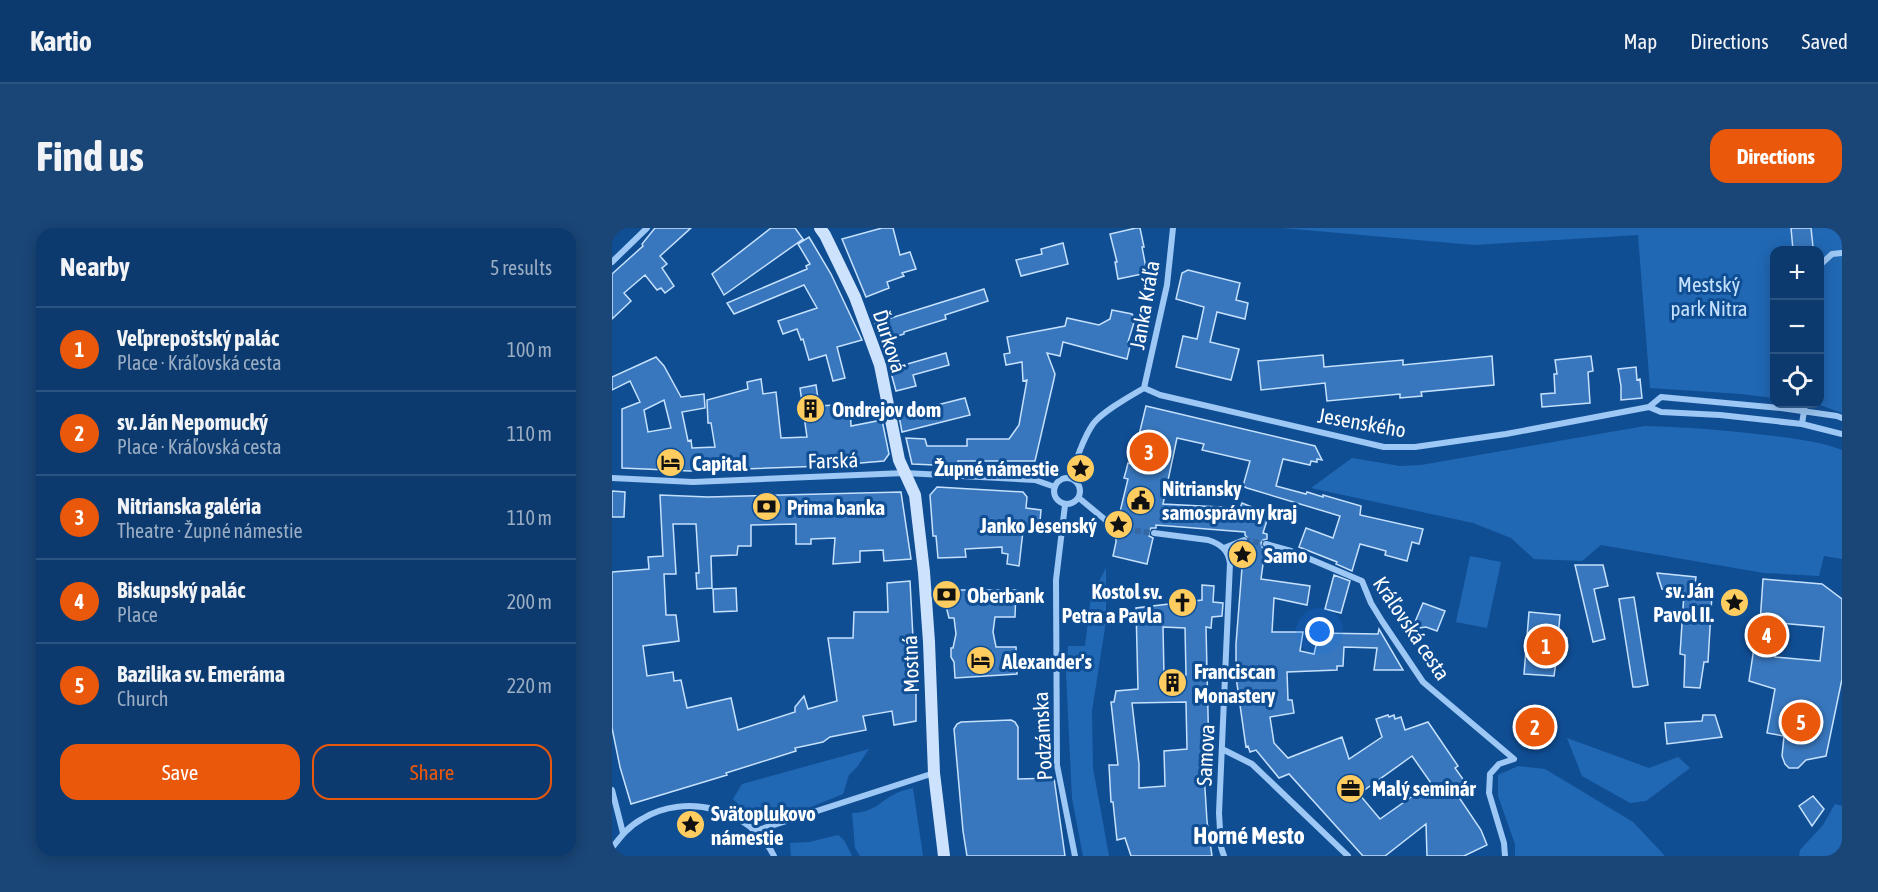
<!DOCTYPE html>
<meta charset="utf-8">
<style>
:root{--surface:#0c3a6f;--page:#1a4577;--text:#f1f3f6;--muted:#9aadc3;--line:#2c5482;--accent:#ea580c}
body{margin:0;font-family:"Asap Condensed",sans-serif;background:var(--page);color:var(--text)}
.controls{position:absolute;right:18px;top:18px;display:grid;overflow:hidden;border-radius:12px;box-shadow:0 3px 15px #0003}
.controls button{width:54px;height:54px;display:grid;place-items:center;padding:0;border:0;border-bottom:2px solid var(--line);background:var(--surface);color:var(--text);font:30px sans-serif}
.you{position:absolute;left:708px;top:404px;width:21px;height:21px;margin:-15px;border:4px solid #fff;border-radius:50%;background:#1a73e8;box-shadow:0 0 0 9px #1a73e833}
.badge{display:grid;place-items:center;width:39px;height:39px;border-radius:50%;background:var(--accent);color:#fff;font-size:20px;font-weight:700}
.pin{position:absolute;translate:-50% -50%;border:3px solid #fff;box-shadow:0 2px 6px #0006}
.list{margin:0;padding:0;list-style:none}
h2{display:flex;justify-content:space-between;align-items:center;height:78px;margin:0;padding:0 24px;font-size:26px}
h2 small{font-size:20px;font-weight:400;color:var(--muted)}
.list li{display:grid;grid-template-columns:39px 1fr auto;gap:18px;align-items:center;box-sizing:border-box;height:84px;padding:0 24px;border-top:2px solid var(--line)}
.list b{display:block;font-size:22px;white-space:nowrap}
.list p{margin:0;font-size:20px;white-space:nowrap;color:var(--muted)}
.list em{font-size:20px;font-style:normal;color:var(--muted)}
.actions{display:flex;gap:12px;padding:18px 24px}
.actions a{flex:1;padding:14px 0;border:2px solid var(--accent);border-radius:18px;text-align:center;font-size:21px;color:var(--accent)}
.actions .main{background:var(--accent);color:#fff}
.icon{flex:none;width:33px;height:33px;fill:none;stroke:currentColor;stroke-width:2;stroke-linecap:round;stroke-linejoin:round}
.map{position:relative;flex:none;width:1230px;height:628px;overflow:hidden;border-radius:18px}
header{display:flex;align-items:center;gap:36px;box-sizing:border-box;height:84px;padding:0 30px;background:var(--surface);border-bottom:2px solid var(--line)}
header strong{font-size:28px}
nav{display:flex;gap:33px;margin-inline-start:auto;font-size:21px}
.intro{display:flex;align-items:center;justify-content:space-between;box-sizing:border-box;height:144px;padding:0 36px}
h1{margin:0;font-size:42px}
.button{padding:15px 27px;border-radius:18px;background:var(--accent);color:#fff;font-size:21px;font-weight:700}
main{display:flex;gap:36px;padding:0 36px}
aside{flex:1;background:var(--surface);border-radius:18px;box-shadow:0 3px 15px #0003}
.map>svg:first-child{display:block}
</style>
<header>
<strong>Kartio</strong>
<nav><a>Map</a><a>Directions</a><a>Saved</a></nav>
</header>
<div class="intro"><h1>Find us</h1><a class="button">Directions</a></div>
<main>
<aside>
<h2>Nearby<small>5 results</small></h2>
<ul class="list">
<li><span class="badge">1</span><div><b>Veľprepoštský palác</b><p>Place · Kráľovská cesta</p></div><em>100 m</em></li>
<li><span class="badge">2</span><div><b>sv. Ján Nepomucký</b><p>Place · Kráľovská cesta</p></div><em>110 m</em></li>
<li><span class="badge">3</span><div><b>Nitrianska galéria</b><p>Theatre · Župné námestie</p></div><em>110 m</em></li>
<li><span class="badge">4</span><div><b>Biskupský palác</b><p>Place</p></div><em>200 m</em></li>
<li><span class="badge">5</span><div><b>Bazilika sv. Emeráma</b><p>Church</p></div><em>220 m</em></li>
</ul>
<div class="actions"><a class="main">Save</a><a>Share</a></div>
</aside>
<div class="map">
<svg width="1230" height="628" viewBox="0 0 1230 628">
<rect width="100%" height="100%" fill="#104e94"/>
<path fill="#2168b4" d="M671,0H1230V185L1205,176H1208V22H1162V170L1129,166L1038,160L1026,7L862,17Z
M1033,198C1074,199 1113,202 1153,207C1179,210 1206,213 1230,222V331L1212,328L1207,348L1152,345L989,317L970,333L922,331L899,310L861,295L699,260L740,230L788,238L809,237Z
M858,328L889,334L875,400L844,394Z
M494,340V393L480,483L481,540L497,628H471L460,570L454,445L456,418H473L479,368Z
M955,510L1037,540L1066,529L1078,540L1034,573L1018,575L970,548Z
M257,521L245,539L237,547L231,566L154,597L141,584L130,580L121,571L130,556Z
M906,538L933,541L1021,594L1053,628H903V616L886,568V547Z
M301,560L311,628H248L243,620L240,585C265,584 268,572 287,564C292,562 297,561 301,560Z
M1223,576L1230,578V628H1187L1188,622L1211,597Z
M226,607L232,612L240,628H179L178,615L197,614Z"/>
<path fill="#3877bd" stroke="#c5e1fe" stroke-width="1.5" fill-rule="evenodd" d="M43,0H79L48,28L55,36L50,40L62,58L53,65L49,60L45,62L33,47L12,65L19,73L0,91V46L31,18L30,16Z
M159,0H183L191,11L112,67L100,46Z
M270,0H281L288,27L298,24L304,41L290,45L292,48L275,54L277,60L254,69L230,11Z
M524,0H528L532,19H530L535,45L506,51L503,34H505L498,6Z
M1179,0H1199L1201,19L1181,22Z
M197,9L219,46L250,112L225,119L233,150L221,153L214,127L197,132L191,111L189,112L185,101L171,106L166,93L205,80L192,57L122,86L115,75L195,41L194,38L198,36L186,16Z
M451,15L456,36L409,48L404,32L430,26L429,21Z
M576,42L628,55L624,72L636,75L633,91L605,84L598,114L627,121L619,152L564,139L571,108L585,111L592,79L564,71L570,45Z
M372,61L376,73L333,87L334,91L292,104V106L270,113L263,95Z
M500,82L520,86L523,91L516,114H519L515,131L451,114L448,128L435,125L443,146L442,151L423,233H346V238L300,236L294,210L313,211L315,218H355V211H397L407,197L415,152L411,153L410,134L394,137L392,126L398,125L395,109L453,98L455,90L487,97L498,91Z
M334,125L337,137L301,147L304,158L284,163L278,141Z
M711,127L712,139L791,132V137L880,128L882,157L809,164L810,168L788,170V166L715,173L713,155L649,162L646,133Z
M979,128L981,143L976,144L978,175L930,179L929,166L943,165L942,146H945L943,132Z
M44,129L52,138L69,169L92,166L93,180L70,184L76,213L79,212L80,220L103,219L99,195H96L95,172L136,161L135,154L149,151L151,166L164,164L169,210L195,209L188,160L204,157L207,178L238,176L239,198L270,192L277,226L272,233L213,238L78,243L10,240V181L28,174L18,153L0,162V149ZM52,172L59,200L36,204L32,182Z
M1024,139L1025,152L1028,151L1030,170L1009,172V158L1006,141Z
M353,170L358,187L290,204L287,188L289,187V186Z
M534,178L703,218L710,232L705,231V234L699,233L698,237L671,231L664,258L694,266L695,264L711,269V267L749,278L748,287L811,301L807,316L800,314L795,333L773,327L774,323L748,316L740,343L724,336L725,334L687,319L694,300L721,310L728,288L635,260L631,258L638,233L590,222L592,216L565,210L551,276L628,280L630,275L657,286L651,305L655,306V311L651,312L649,315L650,319L653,321L649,351L698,358L695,377L662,370L660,404H691L688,423L702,426L707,405L766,406L767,401L791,442H762L765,420L732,419L731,438H725V442L675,444L676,472H680L682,485L658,489L662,515L676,530L730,509L737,531L770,509L764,491L776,487L777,489L782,487L783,491L789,489L793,502L816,494L846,538L843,540L853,554L849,557L851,560L844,565L869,602L875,617L852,628H815L814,596L773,628H751L677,546L667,550L644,522L638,524L636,518L634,519L624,449V416L631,327L632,318L636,316L637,312L633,307V304L544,297V300H539L537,304V308L541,310L535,336L501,328L504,314V305L508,304L510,301L506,292L516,251L512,250L514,243L516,235L520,236ZM800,528L819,555L768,591L747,566Z
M325,259L411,264L415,269L414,280L429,282L427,305L411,303L407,338L395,336L396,326L390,325V319L353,321L354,329L326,330L324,308H321L318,267Z
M0,263L13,264L12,289H0Z
M289,264L299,331L272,333L271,322L248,323V334L221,336L223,310L199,311V316H184V296L139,297V318H126L125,327L99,328L100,360L85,361L84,345H87L84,296H61L64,346H52L54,387H64L67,413L31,418L35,448L61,444L62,453L69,452L75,480L119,470L126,502L183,484V479L192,468L196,481L225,473L216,410H241L242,384H276L275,355L298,353L302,429H304V493L282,497L280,483L251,488L254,502L218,509L211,514L183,520L184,523L114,545L115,547L19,576L8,539L0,500V344L37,341L36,329L51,328L48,267L96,269Z
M963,337H991L996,358L982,361L993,411L981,414Z
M1045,345L1084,349L1082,365L1100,366L1096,434H1092L1088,460L1072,459L1073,427L1068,426L1072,365L1050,361Z
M722,347L738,353L729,385L713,381Z
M1151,351L1210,356L1230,371V451L1214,528L1194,532L1186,540H1177L1173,536L1170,528L1172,508L1155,505L1163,461L1137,453L1144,406L1143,402L1148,395ZM1167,395L1212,399L1208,433L1163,429Z
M590,357L602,358L601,374L611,375L610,388L600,389L599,400L594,399L597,529H591L595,593L600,628H519L513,610L505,612L501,574H499L497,537H506L499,474H502L504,463L526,461L524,380L590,372ZM551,399L573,400L574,447L552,448ZM574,474L575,521L552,523L553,558L527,560V536L520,475Z
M124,360L125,383L102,384L101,361Z
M330,362H404L403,389H383L381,404L384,419H404L405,446L343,450L342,434L339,429V420H341L344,406L342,390H337Z
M1022,369L1036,457L1026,459H1021L1007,371Z
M811,375L833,383L825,403L814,399L800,401Z
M917,384L948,387L946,409L955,410L953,427H945L942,448L912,446Z
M1091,487H1103L1110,509L1055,516L1053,495L1090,493Z
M399,492L403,494L406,499V551L442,550L453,628H355L351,603L342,501L345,496L349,494Z
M1201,568L1212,581L1200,598L1187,578Z"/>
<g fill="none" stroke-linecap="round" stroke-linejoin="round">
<path stroke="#3469a4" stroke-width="6" stroke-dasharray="6 3" stroke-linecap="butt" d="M505,300L542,305
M632,312L654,316"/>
<path stroke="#9dc7f4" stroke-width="6" d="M0,34L35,0
M1208,37L1220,26L1230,25
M532,160L548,167L772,219H803L894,206L1037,179L1049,169L1169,180L1225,188L1230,190
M532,160L555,57L561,0
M1037,179L1049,184L1108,187L1190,196L1230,206
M1190,196L1193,176
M459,249C463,234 472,209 481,196C491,183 517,169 532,160
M442 263a13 13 0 1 1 26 0a13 13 0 1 1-26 0Z
M0,250L81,254L293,245L423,252L443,259
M467,270L502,299L505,300
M453,277L444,352L445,537L463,628
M542,305L596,312C608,316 616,321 618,335L607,585L609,619L612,628
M654,316L679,323L750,353L759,375L770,393L811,454L902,531L887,536L878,546L877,565L892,615L893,628
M612,320L632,312
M610,521L640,536L736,628
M0,562L11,605
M143,603L322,545
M0,620C9,608 17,598 30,591C74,564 139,581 162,628"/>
<path stroke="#cde3fd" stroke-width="12" d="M208,0L213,7L243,69L268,137L287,232L303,267L312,344L317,414L322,545L332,628"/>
</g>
<defs>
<symbol id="building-disc" viewBox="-11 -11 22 22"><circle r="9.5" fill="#ffcc60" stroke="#104e94"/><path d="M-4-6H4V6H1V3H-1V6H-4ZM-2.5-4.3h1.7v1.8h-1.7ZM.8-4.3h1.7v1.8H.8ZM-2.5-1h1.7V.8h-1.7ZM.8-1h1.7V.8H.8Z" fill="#111"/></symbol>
<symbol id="hotel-disc" viewBox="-11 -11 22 22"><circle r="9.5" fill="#ffcc60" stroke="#104e94"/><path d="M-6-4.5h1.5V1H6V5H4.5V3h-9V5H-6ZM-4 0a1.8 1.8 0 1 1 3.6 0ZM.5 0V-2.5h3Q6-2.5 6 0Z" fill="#111"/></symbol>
<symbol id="sight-disc" viewBox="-11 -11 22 22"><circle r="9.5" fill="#ffcc60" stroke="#104e94"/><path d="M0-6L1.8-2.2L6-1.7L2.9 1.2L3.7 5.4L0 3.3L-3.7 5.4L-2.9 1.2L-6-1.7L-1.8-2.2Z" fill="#111"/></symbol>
<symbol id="civic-disc" viewBox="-11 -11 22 22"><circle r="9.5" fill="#ffcc60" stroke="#104e94"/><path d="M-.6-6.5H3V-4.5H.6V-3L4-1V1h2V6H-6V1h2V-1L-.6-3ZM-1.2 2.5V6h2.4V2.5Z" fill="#111"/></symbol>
<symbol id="bank-disc" viewBox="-11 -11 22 22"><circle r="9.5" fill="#ffcc60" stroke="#104e94"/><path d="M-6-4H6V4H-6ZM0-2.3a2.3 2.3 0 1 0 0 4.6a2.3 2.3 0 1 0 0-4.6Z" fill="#111"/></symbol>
<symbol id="church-disc" viewBox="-11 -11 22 22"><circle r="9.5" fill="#ffcc60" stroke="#104e94"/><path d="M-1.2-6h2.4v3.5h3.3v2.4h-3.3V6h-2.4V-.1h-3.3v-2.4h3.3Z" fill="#111"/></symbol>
<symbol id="office-disc" viewBox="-11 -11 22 22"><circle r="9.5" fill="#ffcc60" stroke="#104e94"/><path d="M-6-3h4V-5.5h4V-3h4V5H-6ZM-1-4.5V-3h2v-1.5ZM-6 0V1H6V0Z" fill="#111"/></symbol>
</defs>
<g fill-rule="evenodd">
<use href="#building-disc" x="182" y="164" width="33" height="33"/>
<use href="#hotel-disc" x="42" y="218" width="33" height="33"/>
<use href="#sight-disc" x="452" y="224" width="33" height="33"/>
<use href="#civic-disc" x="512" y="256" width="33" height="33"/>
<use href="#bank-disc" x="138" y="262" width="33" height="33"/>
<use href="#sight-disc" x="490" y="280" width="33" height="33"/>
<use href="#sight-disc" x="614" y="310" width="33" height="33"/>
<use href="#bank-disc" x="318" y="350" width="33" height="33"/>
<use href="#sight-disc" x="1106" y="358" width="33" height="33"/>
<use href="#church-disc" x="554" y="358" width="33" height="33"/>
<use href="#hotel-disc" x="352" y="416" width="33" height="33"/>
<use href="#building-disc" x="544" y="438" width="33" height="33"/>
<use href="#office-disc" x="722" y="544" width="33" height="33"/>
<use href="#sight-disc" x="62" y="580" width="33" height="33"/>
</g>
<g text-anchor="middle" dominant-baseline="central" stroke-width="6" stroke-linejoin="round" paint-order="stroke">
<g font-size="21" fill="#c5e1fe" stroke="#104e94">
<text x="1097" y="56">Mestský<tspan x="1097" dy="24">park Nitra</tspan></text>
</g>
<g font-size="21" fill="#fff" stroke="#104e94">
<text transform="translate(532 77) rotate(-80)">Janka Kráľa</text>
<text transform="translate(278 113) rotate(72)">Ďurková</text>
<text transform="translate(750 194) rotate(10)">Jesenského</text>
<text transform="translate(221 232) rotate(-2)">Farská</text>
<text transform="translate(800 400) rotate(56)">Kráľovská cesta</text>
<text transform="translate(298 436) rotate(-92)">Mostná</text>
<text transform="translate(430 508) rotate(-93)">Podzámska</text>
<text transform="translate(593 527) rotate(-87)">Samova</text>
</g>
<g font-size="21" font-weight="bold" fill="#fff" stroke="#104e94" text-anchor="start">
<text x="220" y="181">Ondrejov dom</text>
<text x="80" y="235">Capital</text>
<text x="447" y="240" text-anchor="end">Župné námestie</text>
<text x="550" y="260">Nitriansky<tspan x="550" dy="24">samosprávny kraj</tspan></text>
<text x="175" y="279">Prima banka</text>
<text x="485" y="297" text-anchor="end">Janko Jesenský</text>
<text x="652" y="327">Samo</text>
<text x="1102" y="362" text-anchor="end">sv. Ján<tspan x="1102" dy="24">Pavol II.</tspan></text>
<text x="550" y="363" text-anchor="end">Kostol sv.<tspan x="550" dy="24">Petra a Pavla</tspan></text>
<text x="355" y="367">Oberbank</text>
<text x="390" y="433">Alexander's</text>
<text x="582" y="443">Franciscan<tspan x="582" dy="24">Monastery</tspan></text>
<text x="760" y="560">Malý seminár</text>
<text x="99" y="585">Svätoplukovo<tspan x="99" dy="24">námestie</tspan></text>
</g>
<g font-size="24" font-weight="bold" fill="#fff" stroke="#104e94">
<text x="637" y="607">Horné Mesto</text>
</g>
</g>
</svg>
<div class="controls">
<button>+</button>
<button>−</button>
<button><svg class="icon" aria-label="locate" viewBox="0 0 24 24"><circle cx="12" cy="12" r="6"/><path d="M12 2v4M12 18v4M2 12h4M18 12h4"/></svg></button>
</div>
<div class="you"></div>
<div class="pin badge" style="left:934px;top:418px">1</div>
<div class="pin badge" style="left:923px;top:499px">2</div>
<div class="pin badge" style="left:537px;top:224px">3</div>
<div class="pin badge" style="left:1155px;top:407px">4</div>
<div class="pin badge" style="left:1189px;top:494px">5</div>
</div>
</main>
